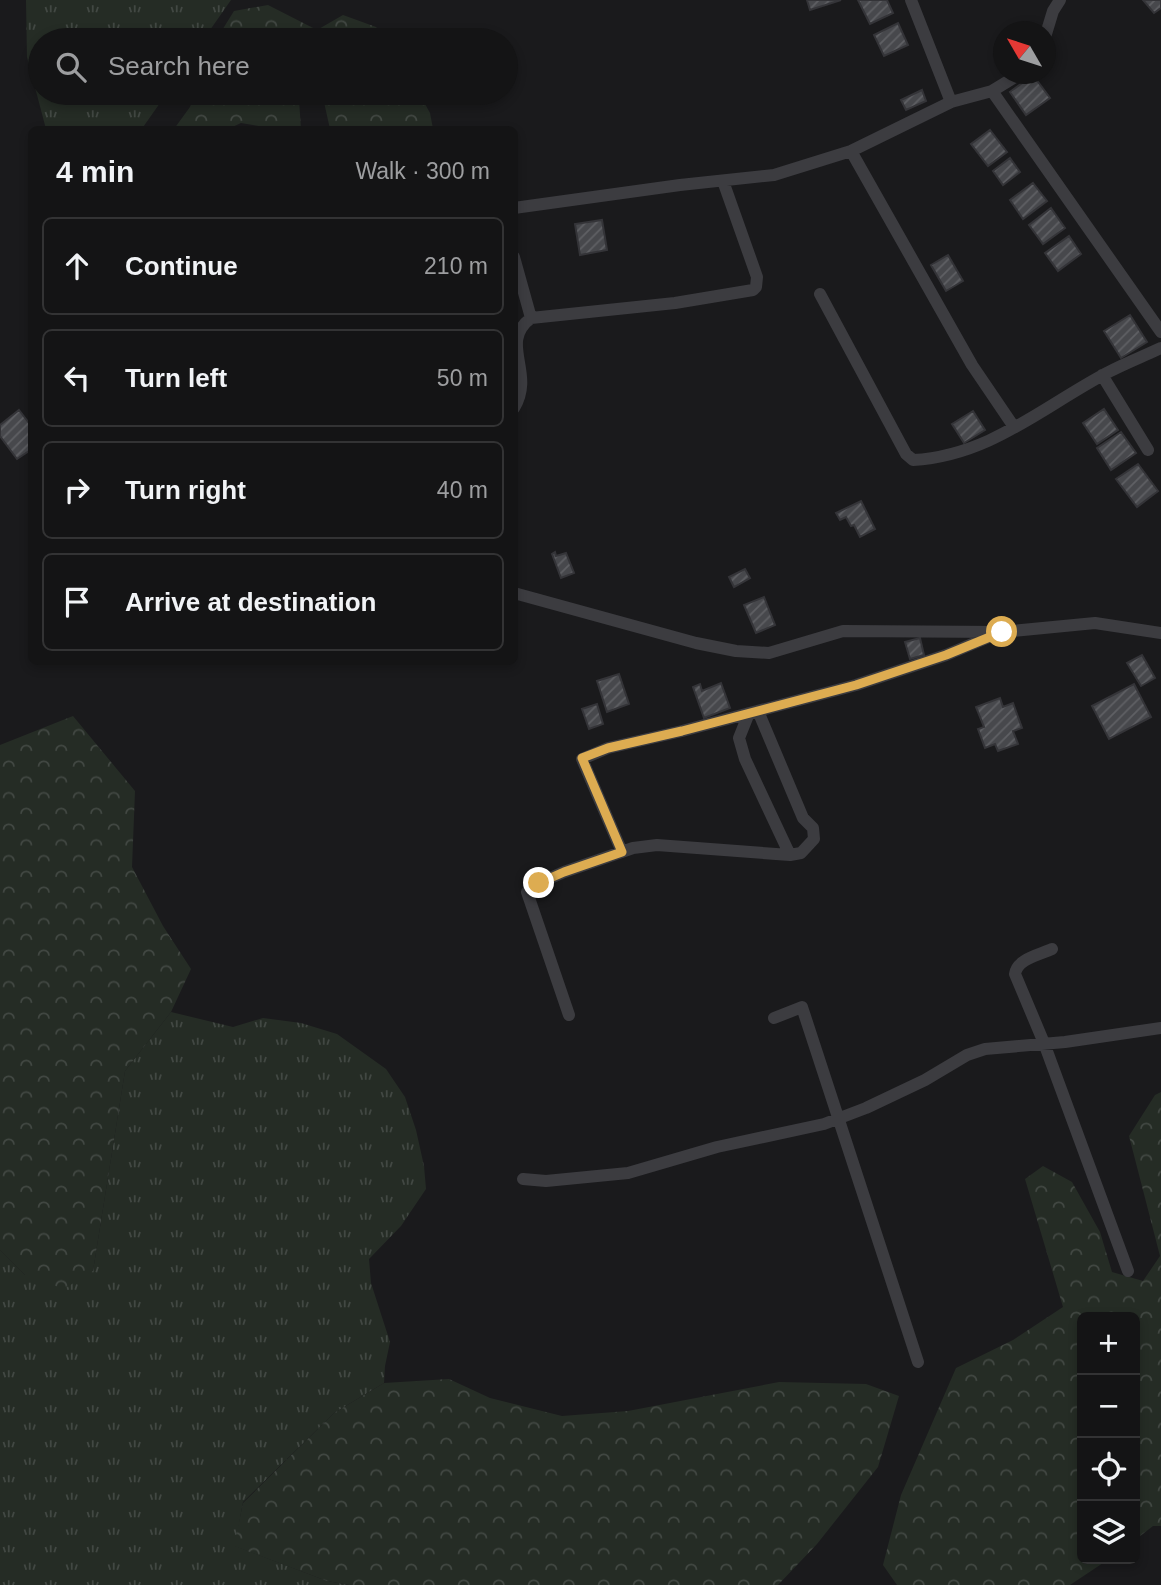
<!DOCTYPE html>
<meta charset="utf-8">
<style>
:root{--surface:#141415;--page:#212122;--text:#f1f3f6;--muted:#9d9ea0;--line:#333334}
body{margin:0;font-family:Arial,sans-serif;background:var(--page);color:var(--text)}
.controls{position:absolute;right:21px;bottom:21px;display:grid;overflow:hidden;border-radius:10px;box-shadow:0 4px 10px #0003}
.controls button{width:63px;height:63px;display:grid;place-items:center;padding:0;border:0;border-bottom:2px solid var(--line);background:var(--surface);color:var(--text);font:35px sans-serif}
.compass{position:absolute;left:993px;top:21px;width:63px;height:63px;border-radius:50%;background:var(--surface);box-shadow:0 4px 10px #0003;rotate:309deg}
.stop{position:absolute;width:21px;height:21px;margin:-16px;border:5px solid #ddac51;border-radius:50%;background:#fff}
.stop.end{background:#ddac51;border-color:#fff;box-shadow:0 2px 7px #0008}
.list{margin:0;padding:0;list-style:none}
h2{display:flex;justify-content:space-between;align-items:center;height:91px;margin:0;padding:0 28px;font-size:30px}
h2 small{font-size:23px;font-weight:400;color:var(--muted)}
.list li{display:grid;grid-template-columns:46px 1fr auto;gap:21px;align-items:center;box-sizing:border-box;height:98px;margin:0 14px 14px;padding:0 14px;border:2px solid var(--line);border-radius:10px}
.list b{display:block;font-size:26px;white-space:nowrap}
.list em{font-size:23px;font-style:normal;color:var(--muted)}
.icon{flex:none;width:38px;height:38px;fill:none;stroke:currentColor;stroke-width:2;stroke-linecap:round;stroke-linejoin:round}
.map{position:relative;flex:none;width:1161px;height:1585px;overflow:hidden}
.search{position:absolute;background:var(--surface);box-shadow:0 4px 10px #0003;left:28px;top:28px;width:490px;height:77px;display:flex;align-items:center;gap:18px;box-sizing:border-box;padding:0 24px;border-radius:38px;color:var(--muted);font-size:26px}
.panel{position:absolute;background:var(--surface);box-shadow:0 4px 10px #0003;left:28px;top:126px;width:490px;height:539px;border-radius:10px}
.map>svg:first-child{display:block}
</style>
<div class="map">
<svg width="1161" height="1585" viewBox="0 0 1161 1585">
<defs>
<pattern id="grass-tufts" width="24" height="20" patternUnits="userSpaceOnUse" patternTransform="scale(1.75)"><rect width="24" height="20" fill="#252c25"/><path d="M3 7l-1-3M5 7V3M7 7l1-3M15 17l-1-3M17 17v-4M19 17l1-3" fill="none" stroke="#424843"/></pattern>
<pattern id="forest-crowns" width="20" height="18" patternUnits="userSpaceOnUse" patternTransform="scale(1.75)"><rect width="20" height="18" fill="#252c25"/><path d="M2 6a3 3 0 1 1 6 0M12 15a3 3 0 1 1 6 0" fill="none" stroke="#424843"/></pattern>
<pattern id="building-hatch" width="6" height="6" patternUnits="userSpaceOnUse" patternTransform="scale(1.75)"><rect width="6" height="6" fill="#47484c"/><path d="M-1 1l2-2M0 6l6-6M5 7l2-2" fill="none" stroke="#5f6064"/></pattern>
</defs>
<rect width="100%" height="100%" fill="#1a1a1c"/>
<path fill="url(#grass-tufts)" d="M26,0H231L203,40H40V93H167L141,130L46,129L27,57Z
M171,1012L233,1027L263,1018L301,1023L337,1034L386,1069L405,1097L416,1130L424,1166L426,1189L401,1226L369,1259L371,1283L390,1342L385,1366L384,1383L334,1413L243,1502L235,1546L327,1581L349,1585H0V1250L25,1275L93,1271L125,1071Z"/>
<path fill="url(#forest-crowns)" d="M268,5L317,30L343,15L376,27L387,40H216L234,11Z
M195,93H318L299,100L301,129H277L241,123L228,129H174L190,107Z
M322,93H419L430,113L433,129H330Z
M73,716L135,791L132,867L163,926L191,969L171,1012L125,1071L93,1271L64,1289L25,1275L0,1250V745Z
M1161,1092V1526H1153L1135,1540V1317H1082V1559H1109L1070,1585H897L883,1565L901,1495L956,1368L1013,1340L1063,1307L1025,1179L1043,1166L1072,1182L1100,1232L1112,1272L1143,1281L1160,1256L1129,1136L1155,1095Z
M449,1379L490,1398L562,1416L628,1411L779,1382L866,1384L899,1396L878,1467L817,1544L778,1585H349L327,1581L234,1546L243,1503L334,1413L384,1383Z"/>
<path fill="url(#building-hatch)" stroke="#343438" stroke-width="2" d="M807,0H841L810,10Z
M858,0H887L893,13L870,24Z
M1143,0H1161V8L1154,13Z
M898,23L908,45L884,56L874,35Z
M1033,75L1050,98L1026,115L1010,92Z
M922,90L926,101L906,110L901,100Z
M990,130L1007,152L988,166L971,144Z
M1010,158L1020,172L1003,185L993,171Z
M1033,183L1047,201L1023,219L1010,200Z
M1051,208L1065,228L1043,244L1029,225Z
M602,220L607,250L580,255L575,224Z
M1069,236L1081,254L1058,271L1045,253Z
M948,255L963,281L946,291L931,265Z
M1130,315L1147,342L1121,358L1104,331Z
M1104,409L1118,430L1097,444L1083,423Z
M19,410L32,427V449L17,459L0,436V425Z
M973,411L985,430L964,443L952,424Z
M1121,432L1136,453L1111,470L1097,448Z
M1138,464L1158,491L1137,507L1116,479Z
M861,501L875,529L860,537L854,525L851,526L846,517L840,520L836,513Z
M555,552L556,556L566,553L574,573L561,578L552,554Z
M745,569L750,578L734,587L729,577Z
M764,597L775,625L756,633L744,605Z
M920,638L924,655L910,659L905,642Z
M1142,655L1155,678L1141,686L1127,663Z
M619,674L629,704L607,712L597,681Z
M721,683L730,708L704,718L693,687L700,684L702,691Z
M1134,684L1151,717L1109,739L1092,706Z
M1000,698L1003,707L1013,703L1022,728L1013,731L1018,744L998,751L995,744L985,748L978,729L984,727L976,707Z
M597,704L603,724L589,729L582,709Z"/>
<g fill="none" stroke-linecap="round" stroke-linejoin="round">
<path stroke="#3c3c40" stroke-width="12" d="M911,0L951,102
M1046,34L1053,11L1060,0
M992,91L1161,332
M851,151L972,365L1014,427
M514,208L680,185L774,175L851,151L951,102L992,91L1020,74
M514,257L531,318
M820,294L906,454L913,460C988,456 1040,409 1103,375C1121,365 1142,357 1161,348
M1102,375L1148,450
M514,408C536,372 498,343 531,318L675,303L753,290L756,287L757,277L723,181
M514,593L696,643L736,651L769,653L843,631L1002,632L1095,623L1161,633
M758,711L803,818L813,828L814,839L801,853L790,855
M622,852L582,759L608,748L682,731L856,685L946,655L996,634
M1052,949C1039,955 1017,959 1015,974L1044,1043L1128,1271
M569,1015L527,892L539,883L564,872L633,848L657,845L790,855L745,759L739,738L749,713
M774,1018L802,1007L918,1362
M523,1179L546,1181L628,1173L717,1147L824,1124L866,1108L925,1080L967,1055L985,1049L1065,1042L1161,1028"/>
</g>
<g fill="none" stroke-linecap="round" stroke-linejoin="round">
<path stroke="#ddac51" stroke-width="9" d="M539,883L564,872L622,852L582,758L608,748L682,731L856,685L946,655L1002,632"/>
</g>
</svg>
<div class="controls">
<button>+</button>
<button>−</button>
<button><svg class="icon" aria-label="locate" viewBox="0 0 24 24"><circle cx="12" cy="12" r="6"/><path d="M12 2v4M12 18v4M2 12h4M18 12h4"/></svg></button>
<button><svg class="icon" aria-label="layers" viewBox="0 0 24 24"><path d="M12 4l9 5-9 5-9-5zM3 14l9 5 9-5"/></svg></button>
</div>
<svg class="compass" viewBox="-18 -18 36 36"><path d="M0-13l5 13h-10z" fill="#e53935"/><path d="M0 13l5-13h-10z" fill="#9d9ea0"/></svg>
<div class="stop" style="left:1002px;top:632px"></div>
<div class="stop end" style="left:539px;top:883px"></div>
<div class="search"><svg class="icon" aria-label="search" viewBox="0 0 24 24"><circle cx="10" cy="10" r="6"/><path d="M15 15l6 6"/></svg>Search here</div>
<section class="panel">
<h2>4 min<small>Walk · 300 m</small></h2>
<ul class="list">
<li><svg class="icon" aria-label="ahead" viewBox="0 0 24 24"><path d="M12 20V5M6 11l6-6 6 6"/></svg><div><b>Continue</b></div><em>210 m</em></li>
<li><svg class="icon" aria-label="left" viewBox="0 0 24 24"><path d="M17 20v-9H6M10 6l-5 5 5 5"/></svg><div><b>Turn left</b></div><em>50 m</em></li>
<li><svg class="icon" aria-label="right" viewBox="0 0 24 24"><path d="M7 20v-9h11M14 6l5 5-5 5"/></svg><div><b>Turn right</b></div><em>40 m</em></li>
<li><svg class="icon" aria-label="arrive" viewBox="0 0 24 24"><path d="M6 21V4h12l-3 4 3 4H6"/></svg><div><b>Arrive at destination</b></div></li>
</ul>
</section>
</div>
